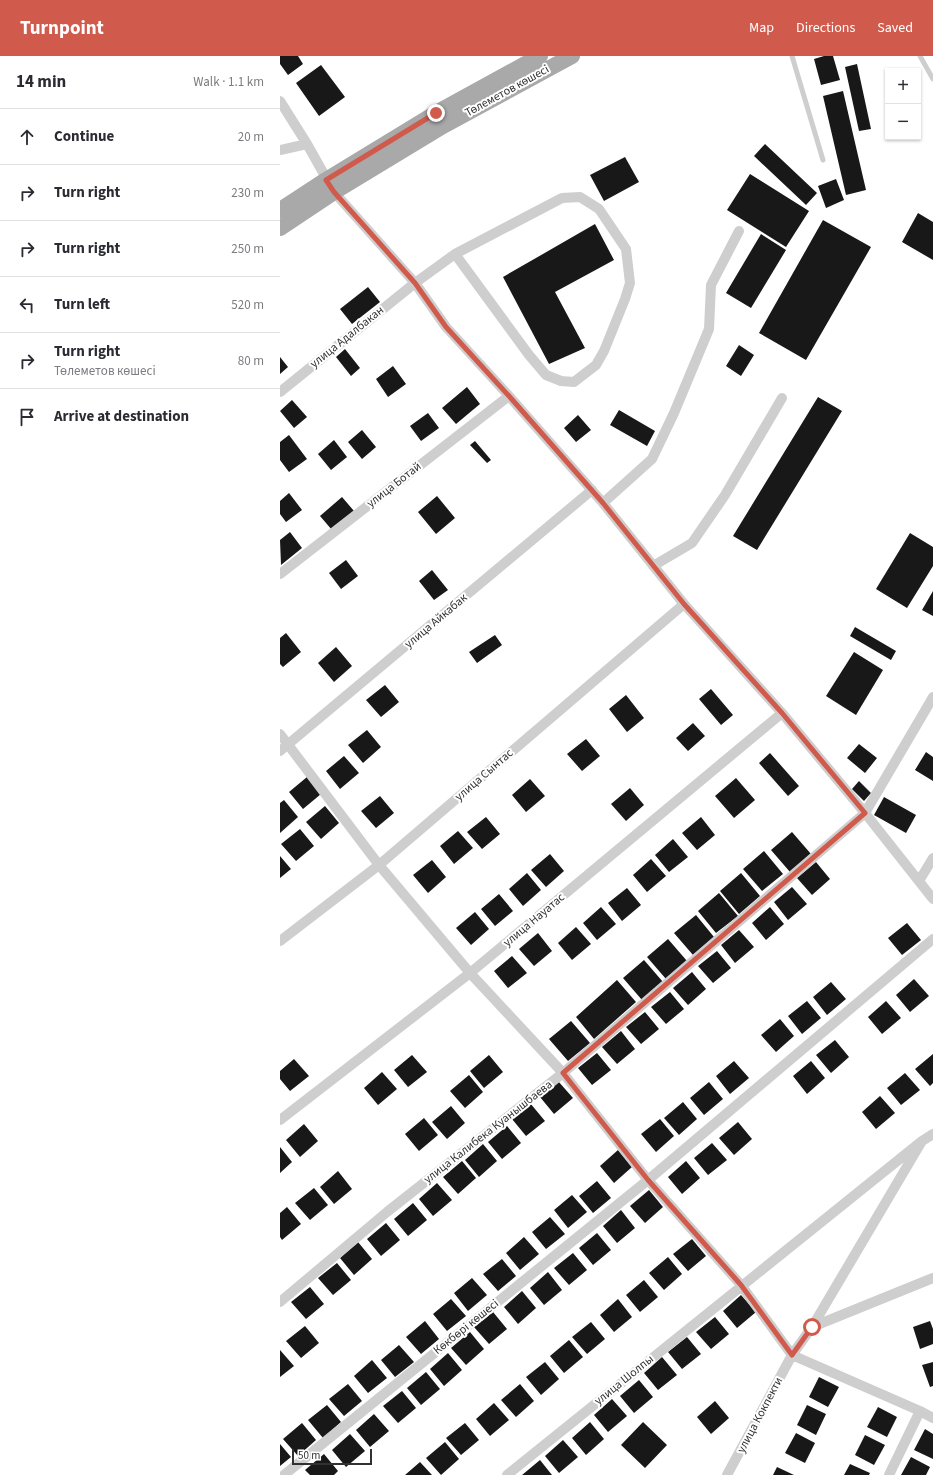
<!DOCTYPE html>
<meta charset="utf-8">
<style>
:root{--surface:#fff;--page:#f2f2f3;--text:#2b2b33;--muted:#7c7c81;--line:#e1e1e2;--accent:#d05a4b}
body{margin:0;font-family:"Source Sans 3",sans-serif;background:var(--page);color:var(--text)}
.controls{position:absolute;right:12px;top:12px;display:grid;overflow:hidden;border-radius:0px;box-shadow:0 1px 3px #0004}
.controls button{width:36px;height:36px;display:grid;place-items:center;padding:0;border:0;border-bottom:1px solid var(--line);background:var(--surface);color:var(--text);font:20px sans-serif}
.scale{position:absolute;left:12px;bottom:10px;width:80px;box-sizing:border-box;padding-left:4px;border:2px solid #313131;border-top:0;font-size:11px;line-height:14px;white-space:nowrap;color:#313131;-webkit-text-stroke:3px #fff;paint-order:stroke}
.stop{position:absolute;width:12px;height:12px;margin:-9px;border:3px solid #d05a4b;border-radius:50%;background:#fff}
.stop.end{background:#d05a4b;border-color:#fff;box-shadow:0 1px 4px #0008}
.list{margin:0;padding:0;list-style:none}
h2{display:flex;justify-content:space-between;align-items:center;height:52px;margin:0;padding:0 16px;font-size:17px}
h2 small{font-size:13px;font-weight:400;color:var(--muted)}
.list li{display:grid;grid-template-columns:26px 1fr auto;gap:12px;align-items:center;box-sizing:border-box;height:56px;padding:0 16px;border-top:1px solid var(--line)}
.list b{display:block;font-size:15px;white-space:nowrap}
.list p{margin:0;font-size:13px;white-space:nowrap;color:var(--muted)}
.list em{font-size:13px;font-style:normal;color:var(--muted)}
.icon{flex:none;width:22px;height:22px;fill:none;stroke:currentColor;stroke-width:2;stroke-linecap:round;stroke-linejoin:round}
.map{position:relative;flex:none;width:653px;height:1419px;overflow:hidden}
header{display:flex;align-items:center;gap:24px;box-sizing:border-box;height:56px;padding:0 20px;background:var(--accent);color:#fff}
header strong{font-size:19px}
nav{display:flex;gap:22px;margin-inline-start:auto;font-size:14px}
main{display:flex}
aside{flex:1;background:var(--surface)}
.map>svg:first-child{display:block}
</style>
<header>
<strong>Turnpoint</strong>
<nav><a>Map</a><a>Directions</a><a>Saved</a></nav>
</header>
<main>
<aside>
<h2>14 min<small>Walk · 1.1 km</small></h2>
<ul class="list">
<li><svg class="icon" aria-label="ahead" viewBox="0 0 24 24"><path d="M12 20V5M6 11l6-6 6 6"/></svg><div><b>Continue</b></div><em>20 m</em></li>
<li><svg class="icon" aria-label="right" viewBox="0 0 24 24"><path d="M7 20v-9h11M14 6l5 5-5 5"/></svg><div><b>Turn right</b></div><em>230 m</em></li>
<li><svg class="icon" aria-label="right" viewBox="0 0 24 24"><path d="M7 20v-9h11M14 6l5 5-5 5"/></svg><div><b>Turn right</b></div><em>250 m</em></li>
<li><svg class="icon" aria-label="left" viewBox="0 0 24 24"><path d="M17 20v-9H6M10 6l-5 5 5 5"/></svg><div><b>Turn left</b></div><em>520 m</em></li>
<li><svg class="icon" aria-label="right" viewBox="0 0 24 24"><path d="M7 20v-9h11M14 6l5 5-5 5"/></svg><div><b>Turn right</b><p>Төлеметов көшесі</p></div><em>80 m</em></li>
<li><svg class="icon" aria-label="arrive" viewBox="0 0 24 24"><path d="M6 21V4h12l-3 4 3 4H6"/></svg><div><b>Arrive at destination</b></div></li>
</ul>
</aside>
<div class="map">
<svg width="653" height="1419" viewBox="0 0 653 1419">
<rect width="100%" height="100%" fill="#fff"/>
<path fill="#181818" d="M0,0H18L23,8L8,19L0,8Z
M544,0H553L560,24L541,29L534,3Z
M577,8L591,73L579,75L565,11Z
M41,9L65,41L39,60L16,27Z
M563,35L586,134L566,139L543,40Z
M485,88L537,137L526,149L474,100Z
M345,101L359,126L324,145L310,119Z
M470,118L529,155L506,191L447,154Z
M556,123L564,144L546,152L538,130Z
M638,157L653,166V204L622,186Z
M543,164L591,191L526,304L479,277Z
M315,168L334,204L275,236L305,292L269,308L223,221Z
M481,178L506,194L471,252L446,237Z
M88,231L100,246L72,268L60,253Z
M459,289L474,299L461,320L446,310Z
M65,293L80,312L71,320L56,301Z
M0,301L8,311L0,318Z
M113,310L126,328L108,341L96,323Z
M187,331L200,348L176,368L162,352Z
M538,341L562,355L477,494L453,480Z
M12,344L27,361L14,372L0,355Z
M339,354L375,375L367,390L330,369Z
M148,357L159,372L141,385L130,370Z
M298,359L311,374L296,386L284,372Z
M82,374L96,391L82,403L68,386Z
M9,379L27,403L9,416L0,404V386Z
M54,384L67,401L51,414L38,398Z
M195,385L211,404L207,407L190,389Z
M9,437L22,454L6,466L0,458V445Z
M157,440L175,462L156,478L138,456Z
M62,441L74,455L52,474L40,460Z
M10,476L22,492L1,509L0,484Z
M630,477L653,491V510L627,552L596,533Z
M66,504L78,520L61,533L49,517Z
M152,514L168,534L154,544L139,525Z
M653,535V560L642,554Z
M575,571L616,595L611,604L570,580Z
M6,577L21,596L3,611L0,608V582Z
M215,579L222,589L197,607L189,596Z
M56,591L72,610L54,626L38,607Z
M574,596L603,614L576,659L546,640Z
M105,629L119,646L101,661L86,644Z
M431,633L453,659L441,669L419,643Z
M346,639L364,662L347,676L329,653Z
M413,667L425,680L408,695L396,682Z
M87,674L101,691L83,707L68,689Z
M306,683L320,700L302,715L287,698Z
M579,688L597,702L585,717L567,702Z
M646,696L653,701V725L635,714Z
M490,697L519,730L508,740L479,707Z
M64,700L79,717L60,733L46,715Z
M27,721L41,738L23,753L9,736Z
M456,722L475,744L454,762L435,740Z
M250,723L265,740L246,756L232,739Z
M579,725L591,737L584,745L572,733Z
M350,732L364,749L346,765L331,748Z
M100,740L114,757L96,772L81,755Z
M604,741L636,759L626,777L594,759Z
M4,744L18,761L0,777V747Z
M45,750L59,767L41,783L26,766Z
M206,761L220,778L202,793L187,776Z
M421,761L435,779L417,794L402,777Z
M20,773L34,790L16,805L1,788Z
M178,775L193,792L174,808L160,790Z
M512,776L531,798L510,816L491,794Z
M393,783L408,801L389,816L375,799Z
M484,795L503,818L482,835L463,813Z
M270,798L284,815L266,831L251,814Z
M0,800L11,813L0,822Z
M371,803L386,820L367,836L353,819Z
M152,804L166,821L148,837L133,819Z
M536,806L550,823L532,839L517,822Z
M247,817L261,834L243,850L229,833Z
M461,817L480,840L459,858L440,835Z
M512,831L527,848L508,864L494,846Z
M347,832L361,849L342,865L328,847Z
M439,837L458,860L436,877L418,855Z
M219,838L233,855L215,870L201,853Z
M321,851L336,868L317,884L303,867Z
M490,851L504,868L486,884L472,867Z
M195,856L209,873L191,889L176,872Z
M416,859L434,881L413,899L394,877Z
M627,867L641,884L622,899L608,882Z
M296,871L311,888L292,904L278,887Z
M459,874L474,891L455,907L441,889Z
M258,877L272,895L254,910L239,893Z
M388,883L407,905L386,923L367,901Z
M437,895L451,912L433,927L418,910Z
M232,900L247,917L228,932L214,915Z
M364,904L383,926L362,944L343,922Z
M412,916L426,933L408,949L393,932Z
M634,923L649,940L630,956L616,939Z
M337,924L356,946L314,983L296,961Z
M551,926L566,943L547,959L533,941Z
M390,936L404,953L386,968L371,951Z
M527,945L541,962L522,978L508,960Z
M606,945L621,962L602,978L588,961Z
M365,956L379,973L361,988L346,971Z
M500,963L514,980L496,996L481,979Z
M291,965L310,987L288,1005L269,983Z
M341,975L355,993L337,1008L322,991Z
M555,984L569,1001L551,1017L536,999Z
M317,997L331,1014L312,1029L298,1012Z
M653,998V1027L650,1030L635,1013Z
M132,999L147,1016L128,1031L114,1014Z
M209,999L223,1016L204,1032L190,1015Z
M14,1003L29,1020L10,1035L0,1023V1015Z
M454,1005L469,1022L450,1038L436,1020Z
M531,1005L545,1022L527,1038L513,1020Z
M102,1016L117,1033L98,1049L84,1032Z
M625,1017L640,1034L621,1049L607,1032Z
M189,1019L203,1036L185,1052L170,1035Z
M278,1025L293,1042L274,1058L260,1041Z
M429,1026L443,1043L424,1059L410,1042Z
M600,1040L615,1057L596,1073L582,1056Z
M403,1046L417,1063L399,1079L384,1062Z
M250,1047L265,1065L246,1080L232,1063Z
M171,1050L185,1067L167,1083L152,1066Z
M144,1062L158,1079L139,1095L125,1078Z
M380,1063L394,1080L376,1096L361,1078Z
M458,1066L472,1083L454,1099L439,1082Z
M24,1068L38,1085L20,1101L6,1084Z
M227,1070L241,1087L222,1103L208,1086Z
M432,1087L447,1104L428,1119L414,1102Z
M203,1088L217,1105L199,1121L185,1104Z
M0,1091L12,1106L0,1117Z
M338,1094L352,1111L334,1127L320,1110Z
M182,1105L196,1122L178,1138L163,1121Z
M406,1105L420,1122L402,1138L388,1121Z
M58,1115L72,1133L54,1148L40,1131Z
M317,1125L331,1142L313,1157L299,1140Z
M157,1127L172,1144L153,1160L139,1143Z
M34,1132L48,1149L30,1164L15,1147Z
M369,1134L383,1151L365,1167L350,1150Z
M292,1139L307,1156L288,1172L274,1154Z
M133,1147L147,1164L128,1180L114,1163Z
M7,1151L21,1168L2,1184L0,1181V1157Z
M341,1154L355,1172L337,1187L323,1170Z
M270,1161L285,1178L266,1193L252,1176Z
M106,1167L120,1184L101,1200L87,1183Z
M317,1177L331,1194L313,1209L299,1192Z
M244,1181L259,1198L240,1214L226,1197Z
M412,1183L426,1200L408,1215L393,1198Z
M78,1186L92,1203L74,1219L60,1202Z
M293,1197L307,1214L289,1229L274,1212Z
M388,1201L402,1218L384,1234L369,1217Z
M222,1203L236,1220L218,1235L203,1218Z
M57,1207L71,1224L53,1239L38,1222Z
M268,1216L282,1234L264,1249L250,1232Z
M192,1222L207,1239L188,1255L174,1237Z
M364,1224L378,1241L360,1256L346,1239Z
M30,1231L44,1248L26,1263L11,1246Z
M242,1235L256,1252L238,1268L224,1251Z
M461,1239L476,1256L457,1272L443,1255Z
M171,1243L186,1260L167,1275L153,1258Z
M338,1243L352,1261L334,1276L320,1259Z
M213,1256L227,1273L209,1288L194,1271Z
M435,1261L449,1278L431,1293L416,1276Z
M145,1265L159,1283L141,1298L126,1281Z
M650,1265L653,1273V1288L640,1293L633,1271Z
M311,1266L325,1283L307,1298L292,1281Z
M25,1270L39,1287L21,1302L6,1285Z
M190,1276L204,1293L186,1309L171,1292Z
M407,1281L421,1298L402,1313L388,1296Z
M289,1284L303,1301L284,1317L270,1300Z
M119,1289L134,1306L115,1321L101,1304Z
M0,1294L14,1310L0,1321Z
M168,1297L182,1314L164,1330L150,1313Z
M382,1301L397,1319L378,1334L364,1317Z
M92,1304L107,1322L88,1337L74,1320Z
M265,1306L279,1323L261,1339L246,1321Z
M653,1306V1330L650,1331L642,1309Z
M146,1316L160,1333L141,1349L127,1332Z
M539,1321L559,1331L548,1351L529,1341Z
M359,1324L373,1341L354,1357L340,1340Z
M68,1328L82,1345L64,1360L49,1343Z
M240,1328L254,1345L236,1361L221,1344Z
M122,1335L136,1352L118,1367L103,1350Z
M332,1343L347,1360L328,1376L314,1359Z
M435,1345L449,1362L431,1378L417,1361Z
M214,1347L229,1364L210,1380L196,1363Z
M47,1349L61,1366L43,1382L28,1364Z
M527,1349L546,1358L536,1379L517,1369Z
M598,1351L617,1361L607,1381L587,1371Z
M94,1358L109,1375L90,1391L76,1374Z
M310,1366L324,1383L306,1399L292,1382Z
M363,1366L387,1389L365,1412L341,1389Z
M22,1367L36,1384L18,1400L3,1383Z
M185,1367L199,1384L181,1399L166,1382Z
M645,1373L653,1378V1403L634,1394Z
M516,1377L535,1387L525,1407L505,1397Z
M70,1378L85,1395L66,1411L52,1394Z
M585,1379L605,1389L594,1409L575,1399Z
M283,1384L298,1401L279,1417L265,1400Z
M165,1386L179,1403L161,1419L146,1402Z
M0,1388L11,1401L0,1410Z
M44,1398L58,1415L54,1419H30L25,1414Z
M631,1401L650,1411L646,1419H621Z
M260,1404L272,1419H242Z
M140,1406L152,1419H125Z
M570,1408L590,1417L589,1419H564Z
M497,1411L514,1419H493Z"/>
<g fill="none" stroke-linecap="round" stroke-linejoin="round">
<path stroke="#cecece" stroke-width="5" d="M512,0L543,104
M640,0L653,23"/>
<path stroke="#cecece" stroke-width="10" d="M0,45L27,88L54,136L135,227L166,271L229,340L323,447L404,548L502,657L585,757L653,843
M0,94L27,88
M0,336L135,227L175,198L282,142L300,141L319,153L346,193L350,227L345,243L324,295L316,309L294,326L281,325L266,319L249,299L175,198
M323,447L372,403L394,357L429,273L431,229L459,175
M373,510L412,487L445,439L502,342
M0,518L229,340
M0,678L99,809L190,917L283,1017L368,1124L461,1229L512,1299L447,1419
M0,695L312,434
M639,825L653,802
M0,885L99,809L404,548
M0,1064L190,917L502,657
M653,1078L642,1085L532,1271L512,1299L640,1355L653,1362
M0,1246L107,1156L283,1017L585,757L653,641
M532,1271L653,1222
M4,1419L368,1124L653,883
M227,1419L642,1085
M609,1419L640,1355"/>
<path stroke="#a9a9a9" stroke-width="16" d="M0,154L46,124L156,57L260,0
M0,172L54,136L163,70L292,0"/>
</g>
<g fill="none" stroke-linecap="round" stroke-linejoin="round">
<path stroke="#d05a4b" stroke-width="5" d="M156,57L46,124L54,136L135,227L166,271L229,340L323,447L404,548L502,657L585,757L283,1017L368,1124L461,1229L512,1299L532,1271"/>
</g>
<g text-anchor="middle" dominant-baseline="central" stroke-width="4" stroke-linejoin="round" paint-order="stroke">
<g font-size="12" fill="#313131" stroke="#fff">
<text transform="translate(227 35) rotate(-29)">Төлеметов көшесі</text>
<text transform="translate(67 281) rotate(-39)">улица Адалбакан</text>
<text transform="translate(114 429) rotate(-38)">улица Ботай</text>
<text transform="translate(156 565) rotate(-40)">улица Айкабак</text>
<text transform="translate(204 719) rotate(-41)">улица Сынтас</text>
<text transform="translate(254 864) rotate(-40)">улица Науатас</text>
<text transform="translate(208 1076) rotate(-38)">улица Калибека Куанышбаева</text>
<text transform="translate(186 1271) rotate(-39)">Көкбөрі көшесі</text>
<text transform="translate(344 1324) rotate(-39)">улица Шолпы</text>
<text transform="translate(480 1359) rotate(-62)">улица Кокпекти</text>
</g>
</g>
</svg>
<div class="controls">
<button>+</button>
<button>−</button>
</div>
<div class="scale">50 m</div>
<div class="stop" style="left:532px;top:1271px"></div>
<div class="stop end" style="left:156px;top:57px"></div>
</div>
</main>
